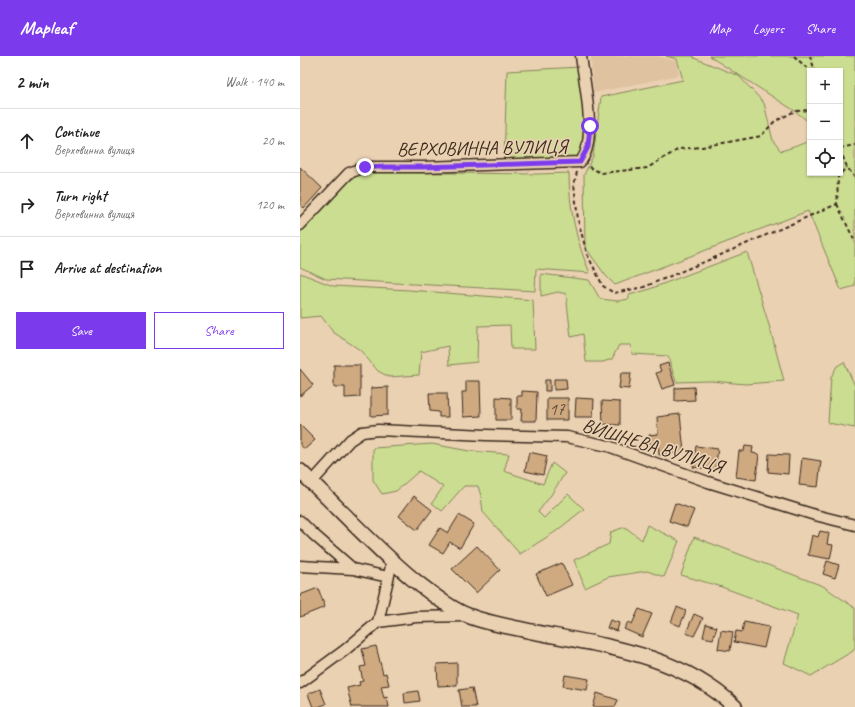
<!DOCTYPE html>
<meta charset="utf-8">
<style>
:root{--surface:#fff;--page:#f2f2f2;--text:#222;--muted:#767676;--line:#e0e0e0;--accent:#7c3aed}
body{margin:0;font-family:Caveat,sans-serif;background:var(--page);color:var(--text)}
.controls{position:absolute;right:12px;top:12px;display:grid;overflow:hidden;border-radius:0px;box-shadow:0 1px 3px #0004}
.controls button{width:36px;height:36px;display:grid;place-items:center;padding:0;border:0;border-bottom:1px solid var(--line);background:var(--surface);color:var(--text);font:20px sans-serif}
.stop{position:absolute;width:12px;height:12px;margin:-9px;border:3px solid #7c3aed;border-radius:50%;background:#fff}
.stop.end{background:#7c3aed;border-color:#fff;box-shadow:0 1px 4px #0008}
.list{margin:0;padding:0;list-style:none}
h2{display:flex;justify-content:space-between;align-items:center;height:52px;margin:0;padding:0 16px;font-size:17px}
h2 small{font-size:13px;font-weight:400;color:var(--muted)}
.list li{display:grid;grid-template-columns:26px 1fr auto;gap:12px;align-items:center;box-sizing:border-box;height:64px;padding:0 16px;border-top:1px solid var(--line)}
.list b{display:block;font-size:15px;white-space:nowrap}
.list p{margin:0;font-size:13px;white-space:nowrap;color:var(--muted)}
.list em{font-size:13px;font-style:normal;color:var(--muted)}
.actions{display:flex;gap:8px;padding:12px 16px}
.actions a{flex:1;padding:9px 0;border:1px solid var(--accent);border-radius:0px;text-align:center;font-size:14px;color:var(--accent)}
.actions .main{background:var(--accent);color:#fff}
.icon{flex:none;width:22px;height:22px;fill:none;stroke:currentColor;stroke-width:2;stroke-linecap:round;stroke-linejoin:round}
.map{position:relative;flex:none;width:555px;height:651px;overflow:hidden}
header{display:flex;align-items:center;gap:24px;box-sizing:border-box;height:56px;padding:0 20px;background:var(--accent);color:#fff}
header strong{font-size:19px}
nav{display:flex;gap:22px;margin-inline-start:auto;font-size:14px}
main{display:flex}
aside{flex:1;background:var(--surface)}
.map>svg:first-child{display:block}
</style>
<header>
<strong>Mapleaf</strong>
<nav><a>Map</a><a>Layers</a><a>Share</a></nav>
</header>
<main>
<aside>
<h2>2 min<small>Walk · 140 m</small></h2>
<ul class="list">
<li><svg class="icon" aria-label="ahead" viewBox="0 0 24 24"><path d="M12 20V5M6 11l6-6 6 6"/></svg><div><b>Continue</b><p>Верховинна вулиця</p></div><em>20 m</em></li>
<li><svg class="icon" aria-label="right" viewBox="0 0 24 24"><path d="M7 20v-9h11M14 6l5 5-5 5"/></svg><div><b>Turn right</b><p>Верховинна вулиця</p></div><em>120 m</em></li>
<li><svg class="icon" aria-label="arrive" viewBox="0 0 24 24"><path d="M6 21V4h12l-3 4 3 4H6"/></svg><div><b>Arrive at destination</b></div></li>
</ul>
<div class="actions"><a class="main">Save</a><a>Share</a></div>
</aside>
<div class="map">
<svg width="555" height="651" viewBox="0 0 555 651">
<rect width="100%" height="100%" fill="#ead1b2"/>
<filter id="ink" filterUnits="userSpaceOnUse"><feTurbulence type="fractalNoise" baseFrequency=".025" numOctaves="2"/><feDisplacementMap in="SourceGraphic" scale="8" xChannelSelector="R" yChannelSelector="G"/><feConvolveMatrix kernelMatrix="1 2 1 2 8 2 1 2 1" color-interpolation-filters="sRGB"/></filter>
<g filter="url(#ink)">
<path fill="#dfc2a0" d="M291,0H356L376,5L379,19L293,37Z"/>
<path fill="#cbdd91" stroke="#838458" d="M366,0H393L394,2L439,20L464,47L473,85L481,95L494,91L509,85L510,83V117H540V15H510V67L495,55L409,0H555V230L541,234L508,155L315,229L306,220L285,191L284,119L293,100L301,41L383,24L377,3Z
M280,11C282,29 289,76 284,91C281,98 277,100 271,103L204,105L207,15Z
M65,116L237,118L269,117C269,151 276,186 290,217L236,213L235,235L26,223L0,211V176C20,154 38,128 65,116Z
M447,196L471,276L484,325L446,328L410,325L376,326L368,300L332,298L331,289H319L312,303L303,306H286L283,278L271,281L266,238L258,236L241,240V218L289,224L300,243L318,245L329,243V239L347,234Z
M0,217L33,230L109,234L233,244L235,293H211L210,269L178,270L177,306L149,309L148,290L121,296L119,319L89,321L78,315L60,294L33,276L21,260L0,262Z
M544,306L555,330V372L528,367L531,321L537,310Z
M132,388L169,395L209,398L204,415L243,428L252,407L265,417L251,439L238,456L244,462L268,438L284,453L255,476L220,498L183,456L181,440L178,430H164L142,455L132,447L143,431L119,415L96,435L82,438L73,424V392Z
M347,469L379,485L364,521L347,515L308,521L285,532L274,504L309,488L311,476L325,471L342,484Z
M394,481L523,530L555,552V591L553,595L511,620L484,607L498,559L419,530L381,519Z"/>
<path fill="#cfaa81" stroke="#3b2a1e" d="M0,111L22,132L4,152L0,148Z
M368,307L375,329L362,333L356,317L361,315L359,310Z
M34,309H60V341L45,342V331H34Z
M0,313L13,329L0,340Z
M321,317H331L329,333L319,332Z
M254,323H266L267,333L254,334Z
M245,324H250V335H245Z
M166,325H180L181,360L163,361L162,336H166Z
M88,331V359L71,360V332Z
M394,331L395,344L375,345V332Z
M222,335L237,336L236,365H221L222,353H217V340H222Z
M129,337H147L148,361H139V356L130,355Z
M196,341L211,342V364H196Z
M247,342H268V364H247Z
M276,342L294,343L293,361H275Z
M302,345L320,346V369L303,368Z
M380,358L384,396L359,399L358,388L350,389L349,379L358,378L357,361Z
M0,369L15,384L5,393L0,389Z
M396,390L418,393L415,414L393,411Z
M445,390L453,391L452,397L459,398L456,424L436,421L439,395H444Z
M229,396L247,400L243,419L225,415Z
M469,398L489,399L488,418L468,416Z
M502,402L521,405L518,431L499,429Z
M114,440L132,454L117,474L99,460Z
M375,447L394,454L387,471L369,465Z
M159,459L174,468L160,492L150,486L143,497L129,489L140,472L148,477Z
M520,475L529,477L527,488L533,489L530,503L508,499L512,479L518,481Z
M177,490L200,514L176,537L152,513Z
M527,505L539,509L535,522L523,518Z
M262,507L272,529L246,540L236,518Z
M18,532L25,551L0,561V539Z
M377,551L386,555L380,570L371,566Z
M339,553L352,558L342,581L324,573L328,566L332,568Z
M394,558L403,562L394,580L386,577Z
M310,564L319,567L317,575L307,572Z
M444,566L469,571L464,592L434,586L436,575L442,576Z
M406,568L417,571L413,583L403,581Z
M421,574L433,576L430,595L418,593Z
M76,590L83,618L86,617L89,629L81,630L84,642L87,641L89,651H52L47,632L60,629L59,626L63,625L60,611L66,610L62,593Z
M157,607V629L138,630L137,608Z
M265,619L289,623L287,634L263,630Z
M172,632L176,651H162L159,634Z
M20,633L26,648L18,651H13L8,638Z
M118,635L120,645L105,647L104,637Z
M297,637L318,644L315,651H293Z"/>
<g fill="none" stroke-linecap="round" stroke-linejoin="round">
<defs>
<path id="street" d="M0,169L49,117L65,111H122L280,106C298,87 284,25 281,0
M12,426L50,384L62,376L78,374L186,379L267,381L308,390L408,426L515,459L555,469
M0,465L13,478L53,513
M92,506L78,566L116,561L166,560
M0,510L53,513L88,521
M0,627L45,594L78,566"/>
<path id="secondary" d="M0,415C38,451 73,490 114,524C131,537 149,552 169,560C190,568 213,571 234,576C306,590 380,599 435,651"/>
</defs>
<use href="#street" stroke="#3b2a1e" stroke-width="13"/>
<use href="#secondary" stroke="#3b2a1e" stroke-width="17"/>
<path stroke="#3b2a1e" stroke-width="2" stroke-dasharray="4 3" stroke-linecap="butt" d="M494,0L510,15
M510,0L515,15
M540,92L555,89
M540,94L547,111L555,122
M289,111L301,117L347,112L379,93L402,91L461,80L474,66L495,55L510,54
M277,116L274,128L278,164L287,198L303,230L314,237L344,231L416,201L537,148L538,120L547,111
M537,148L555,186"/>
<use href="#street" stroke="#ead1b2" stroke-width="10"/>
<use href="#secondary" stroke="#ead1b2" stroke-width="14"/>
</g>
</g>
<g fill="none" stroke-linecap="round" stroke-linejoin="round" filter="url(#ink)">
<path stroke="#7c3aed" stroke-width="5" d="M65,111H122L280,106L288,91L290,70"/>
</g>
<g text-anchor="middle" dominant-baseline="central" stroke-width="3.5" stroke-linejoin="round" paint-order="stroke">
<g font-size="17" fill="#604a37">
<text x="257" y="353">17</text>
</g>
<g font-size="19" fill="#3b2a1e" stroke="#ead1b2">
<text transform="translate(182 92) rotate(-1)">ВЕРХОВИННА ВУЛИЦЯ</text>
<text transform="translate(353 390) rotate(17)">ВИШНЕВА ВУЛИЦЯ</text>
</g>
</g>
</svg>
<div class="controls">
<button>+</button>
<button>−</button>
<button><svg class="icon" aria-label="locate" viewBox="0 0 24 24"><circle cx="12" cy="12" r="6"/><path d="M12 2v4M12 18v4M2 12h4M18 12h4"/></svg></button>
</div>
<div class="stop" style="left:290px;top:70px"></div>
<div class="stop end" style="left:65px;top:111px"></div>
</div>
</main>
